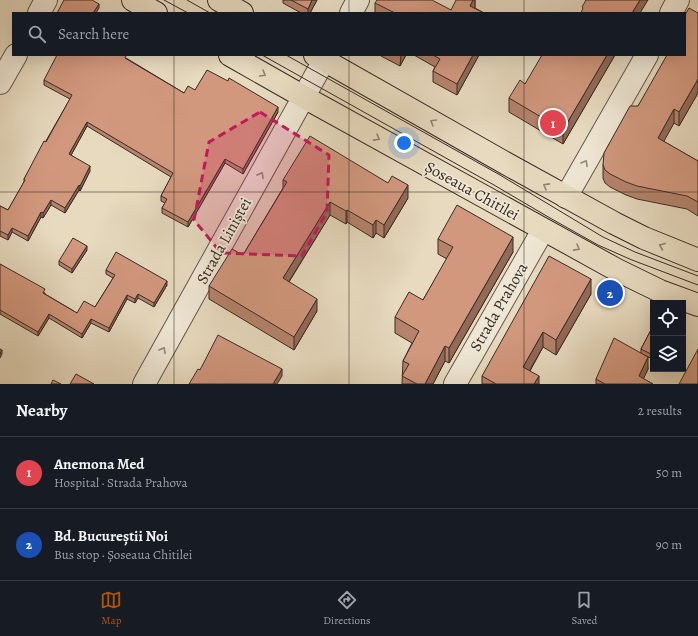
<!DOCTYPE html>
<meta charset="utf-8">
<style>
:root{--surface:#171b24;--page:#242831;--text:#f1f3f6;--muted:#9ea1a6;--line:#363941;--accent:#b45309}
body{margin:0;font-family:Alegreya,serif;background:var(--page);color:var(--text)}
.controls{position:absolute;right:12px;bottom:12px;display:grid;overflow:hidden;border-radius:0px;box-shadow:0 4px 16px #0002}
.controls button{width:36px;height:36px;display:grid;place-items:center;padding:0;border:0;border-bottom:1px solid var(--line);background:var(--surface);color:var(--text);font:20px sans-serif}
.you{position:absolute;left:404px;top:143px;width:14px;height:14px;margin:-10px;border:3px solid #fff;border-radius:50%;background:#1a73e8;box-shadow:0 0 0 6px #1a73e833}
.badge{display:grid;place-items:center;width:26px;height:26px;border-radius:50%;background:var(--accent);color:#fff;font-size:13px;font-weight:700}
.pin{position:absolute;translate:-50% -50%;border:2px solid #fff;box-shadow:0 1px 4px #0006}
.list{margin:0;padding:0;list-style:none}
h2{display:flex;justify-content:space-between;align-items:center;height:52px;margin:0;padding:0 16px;font-size:17px}
h2 small{font-size:13px;font-weight:400;color:var(--muted)}
.list li{display:grid;grid-template-columns:26px 1fr auto;gap:12px;align-items:center;box-sizing:border-box;height:72px;padding:0 16px;border-top:1px solid var(--line)}
.list b{display:block;font-size:15px;white-space:nowrap}
.list p{margin:0;font-size:13px;white-space:nowrap;color:var(--muted)}
.list em{font-size:13px;font-style:normal;color:var(--muted)}
.icon{flex:none;width:22px;height:22px;fill:none;stroke:currentColor;stroke-width:2;stroke-linecap:round;stroke-linejoin:round}
.map{position:relative;flex:none;width:698px;height:384px;overflow:hidden}
.search{position:absolute;background:var(--surface);box-shadow:0 4px 16px #0002;left:12px;right:12px;top:12px;height:44px;display:flex;align-items:center;gap:10px;box-sizing:border-box;padding:0 14px;border-radius:0px;color:var(--muted);font-size:15px}
.sheet{height:196px;background:var(--surface)}
nav{display:flex;justify-content:space-around;align-items:center;box-sizing:border-box;height:56px;border-top:1px solid var(--line);background:var(--surface);font-size:11px;color:var(--muted)}
nav a{display:grid;justify-items:center;gap:2px}
nav .on{color:var(--accent)}
.map>svg:first-child{display:block}
</style>
<div class="map">
<svg width="698" height="384" viewBox="0 0 698 384">
<rect width="100%" height="100%" fill="#e7dabf"/>
<filter id="stains"><feTurbulence type="fractalNoise" baseFrequency=".005" numOctaves="4"/><feColorMatrix values="0 0 0 0 .2 0 0 0 0 .09 0 0 0 0 .02 0 0 0 .5 -.17"/></filter>
<radialGradient id="worn" r=".72"><stop offset=".6" stop-color="#630" stop-opacity="0"/><stop offset="1" stop-color="#630" stop-opacity=".3"/></radialGradient>
<g fill="none" stroke-linecap="round" stroke-linejoin="round">
<defs>
<path id="minor" d="M39,13L46,0
M351,13L358,0
M671,13L678,0
M0,83L16,55
M566,197L647,55
M144,384L327,55
M455,384L543,230"/>
<path id="major" d="M133,0L156,13
M219,0L242,13
M230,55L304,97L617,270L660,291L698,305
M315,55L507,164L614,223L644,238L698,260"/>
</defs>
<use href="#minor" stroke="#64574c" stroke-width="24"/>
<use href="#major" stroke="#392b26" stroke-width="24"/>
<use href="#minor" stroke="#efe7d5" stroke-width="22"/>
<use href="#major" stroke="#e7dabf" stroke-width="22"/>
<path stroke="#392b26" stroke-width="1" d="M164,0L188,13
M187,0L210,13
M262,55L494,185L550,218L598,245L632,260L698,285
M286,55L500,175L603,237L635,252L698,276"/>
</g>
<path fill="#b5836c" stroke="#392b26" d="M283,0H317L310,13H301L283,3Z
M475,0V8L484,13H375V3L451,10Z
M698,13V93L679,126L674,123L663,141L698,161V216L687,209L637,199L626,195L610,187L605,183L603,178V165L638,106Z
M381,55H406L400,66L381,56Z
M414,55H479L457,95L433,82V71L435,67Z
M615,55L563,144L509,112V98L525,84Z
M126,58L184,93L195,90L278,112L243,174L225,163L188,227L162,213V208L165,203L161,201V196L171,177L87,126L71,155L90,171L80,191L79,190L65,213L51,205L43,218L41,217L28,241L12,232L8,240L0,236V206L8,210L24,182V179L70,99L44,85V80Z
M283,180L408,198L384,238L376,233L373,238L347,222L346,224L330,215L289,282L317,311L294,350L209,299V286L243,255L283,188Z
M438,239L513,252L449,363L445,361L433,384H402L403,361L412,343L395,333V317L423,300L447,259L438,254Z
M87,250L72,273L59,265V261Z
M0,264L45,293V294L77,313L95,307L113,278L106,274V270L167,285L154,307L138,298L135,303L127,299L109,332L91,323L82,338L49,318L38,336L0,314Z
M591,294L556,355L543,347L530,371L539,384H482V376Z
M653,326V359L646,356L648,369L643,379L653,384H596V379L641,353V349Z"/>
<path fill="#936a58" stroke="#392b26" d="M312,0H317L310,13H308V9Z
M473,0H475V7L472,13L470,6Z
M640,0H648L640,13H632Z
M99,4V8L96,13H93Z
M401,55H406L400,66Z
M473,55H479L457,95V84Z
M607,55H615L563,144V130Z
M698,79V93L679,126V112Z
M278,107V112L243,174V169Z
M674,109V123L658,152V138Z
M87,122V126L69,159V154Z
M225,159V163L188,227V222Z
M90,166V171L80,191V186Z
M79,185V190L65,213V208Z
M408,185V198L384,238V225Z
M51,200V205L43,218V213Z
M330,202V215L283,291V278Z
M347,210V222L346,224V211Z
M41,212V217L28,241V236Z
M376,220V233L373,238V225Z
M12,228V232L8,240V235Z
M513,237V252L449,363V348Z
M87,246V250L72,273V269Z
M591,279V294L556,355V340Z
M167,281V285L154,307V303Z
M138,294V298L135,303V299Z
M127,295V299L109,332V328Z
M317,299V311L294,350V337Z
M49,314V318L38,336V332Z
M91,319V323L82,338V334Z
M543,332V347L523,382V367Z
M445,346V361L433,384H425Z
M2,350V354L0,358V354Z
M648,357V369L641,384L639,376Z
M282,369V376L277,384H273Z
M539,376V384H534Z"/>
<path fill="#d2987e" stroke="#392b26" d="M64,0H92L99,4L93,13H57Z
M291,0H312L308,9Z
M377,0H432L451,10L456,0H473L470,6L484,13H395L375,3Z
M586,0H640L632,13H581L583,8L582,7Z
M689,8L698,13V80V79L679,112L674,109L658,138L698,161V202L687,196L637,186L626,182L610,174L605,170L603,165L604,153L630,106H638L667,55H685V15Z
M57,55H124L126,56L125,58L184,93L188,86L195,90L207,70L228,81L229,78L278,107L243,169L225,159L188,222L162,208L167,199L161,196L173,173L87,122L69,154L90,166L80,186L79,185L65,208L51,200L43,213L41,212L28,236L12,228L8,235L0,231V206L8,210L25,180L24,179L44,141L46,142L72,95L44,80Z
M433,55H473L457,84L433,71L440,59Z
M542,55H607L563,130L509,98L520,80L525,84Z
M310,136L388,183L392,176L408,185L384,225L376,220L373,225L347,210L346,211L330,202L283,278L317,299L294,337L209,286L232,249L243,255L287,182L283,180Z
M457,205L513,237L449,348L445,346L425,384H417L402,376L409,364L403,361L419,331L395,317L409,292L423,300L453,247L438,239Z
M73,238L87,246L72,269L59,261Z
M116,252L167,281L154,303L138,294L135,299L127,295L109,328L91,319L82,334L49,314L38,332L0,310V264L45,289L43,293L77,313L84,301L95,307L115,275L106,270Z
M549,256L591,279L556,340L543,332L523,367L539,376L534,384H496L482,376Z
M653,326V355L641,349Z
M218,335L282,369L273,384H189L198,369L200,370Z
M614,338L648,357L639,376L653,384H605L596,379Z
M0,349L2,350L0,354Z
M698,349V384H679Z
M76,374L94,384H70Z
M53,380L61,384H51Z"/>
<defs><path id="oneway-chevron" d="M-2-3.5L2.5 0L-2 3.5" fill="none" stroke-width="1.6" stroke-linecap="round" stroke-linejoin="round"/></defs>
<g stroke="#908272">
<use href="#oneway-chevron" transform="translate(263 74) rotate(30)"/>
<use href="#oneway-chevron" transform="translate(433 122) rotate(-150)"/>
<use href="#oneway-chevron" transform="translate(377 138) rotate(29)"/>
<use href="#oneway-chevron" transform="translate(546 186) rotate(-151)"/>
<use href="#oneway-chevron" transform="translate(662 246) rotate(-158)"/>
<use href="#oneway-chevron" transform="translate(577 248) rotate(29)"/>
</g>
<g stroke="#94897e">
<use href="#oneway-chevron" transform="translate(585 163) rotate(-60)"/>
<use href="#oneway-chevron" transform="translate(261 175) rotate(-61)"/>
<use href="#oneway-chevron" transform="translate(163 350) rotate(-61)"/>
</g>
<path fill="#c2185b" fill-opacity="0.2" stroke="#c2185b" stroke-width="3" stroke-dasharray="8 5" stroke-linejoin="round" d="M260,112L329,155L327,212L302,256L221,253L194,220L209,142Z"/>
<path fill="none" stroke="#392b26" stroke-width="1" stroke-opacity="0.55" d="M174,0V13M349,0V13M524,0V13M174,55V384M349,55V384M524,55V384M0,192H698"/>
<g text-anchor="middle" dominant-baseline="central" stroke-width="3.5" stroke-linejoin="round" paint-order="stroke">
<g font-size="16" fill="#392b26" stroke="#efe7d5">
<text transform="translate(472 191) rotate(29)">Șoseaua Chitilei</text>
<text transform="translate(224 241) rotate(-61)">Strada Liniștei</text>
<text transform="translate(499 307) rotate(-60)">Strada Prahova</text>
</g>
</g>
<rect width="100%" height="100%" filter="url(#stains)"/>
<rect width="100%" height="100%" fill="url(#worn)"/>
</svg>
<div class="controls">
<button><svg class="icon" aria-label="locate" viewBox="0 0 24 24"><circle cx="12" cy="12" r="6"/><path d="M12 2v4M12 18v4M2 12h4M18 12h4"/></svg></button>
<button><svg class="icon" aria-label="layers" viewBox="0 0 24 24"><path d="M12 4l9 5-9 5-9-5zM3 14l9 5 9-5"/></svg></button>
</div>
<div class="you"></div>
<div class="pin badge" style="left:553px;top:123px;background:#e0444e">1</div>
<div class="pin badge" style="left:610px;top:293px;background:#1a4fb4">2</div>
<div class="search"><svg class="icon" aria-label="search" viewBox="0 0 24 24"><circle cx="10" cy="10" r="6"/><path d="M15 15l6 6"/></svg>Search here</div>
</div>
<section class="sheet">
<h2>Nearby<small>2 results</small></h2>
<ul class="list">
<li><span class="badge" style="background:#e0444e">1</span><div><b>Anemona Med</b><p>Hospital · Strada Prahova</p></div><em>50 m</em></li>
<li><span class="badge" style="background:#1a4fb4">2</span><div><b>Bd. Bucureștii Noi</b><p>Bus stop · Șoseaua Chitilei</p></div><em>90 m</em></li>
</ul>
</section>
<nav>
<a class="on"><svg class="icon" aria-label="map" viewBox="0 0 24 24"><path d="M3 6l6-2 6 2 6-2v14l-6 2-6-2-6 2zM9 4v14M15 6v14"/></svg>Map</a>
<a><svg class="icon" aria-label="directions" viewBox="0 0 24 24"><path d="M12 3l9 9-9 9-9-9zM9 14v-3h6M13 9l2 2-2 2"/></svg>Directions</a>
<a><svg class="icon" aria-label="saved" viewBox="0 0 24 24"><path d="M7 4h10v16l-5-4-5 4z"/></svg>Saved</a>
</nav>
